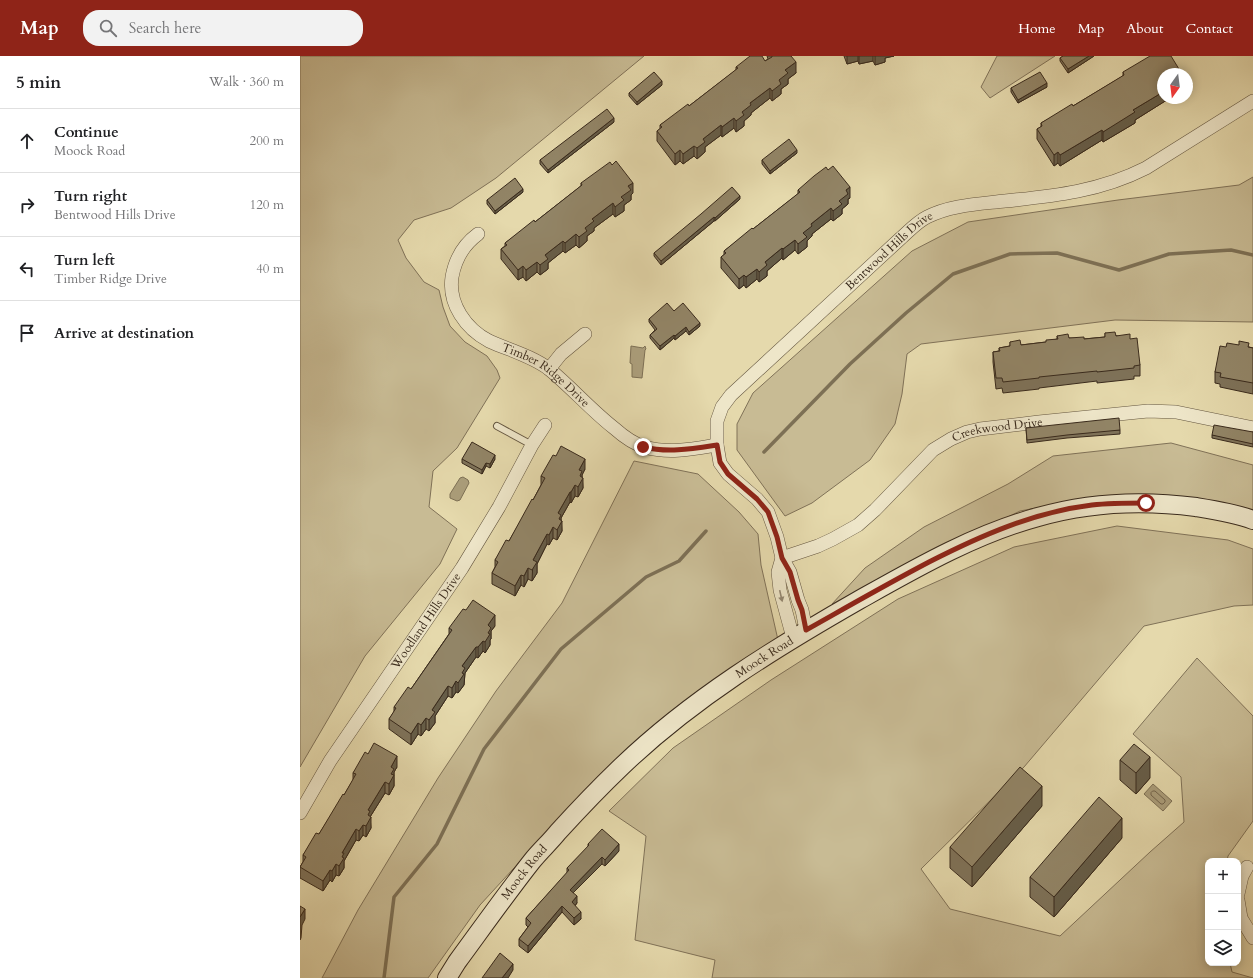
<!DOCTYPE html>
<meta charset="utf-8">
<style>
:root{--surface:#fff;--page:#f2f2f2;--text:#202124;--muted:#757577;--line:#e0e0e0;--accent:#8f2418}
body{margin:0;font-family:Cardo,serif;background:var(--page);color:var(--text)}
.controls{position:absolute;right:12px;bottom:12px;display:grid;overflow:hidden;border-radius:8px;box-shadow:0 2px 10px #0003}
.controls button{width:36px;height:36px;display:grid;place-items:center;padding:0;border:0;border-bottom:1px solid var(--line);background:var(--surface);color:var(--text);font:20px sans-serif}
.compass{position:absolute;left:857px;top:12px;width:36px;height:36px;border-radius:50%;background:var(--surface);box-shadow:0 2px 10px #0003;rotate:194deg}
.stop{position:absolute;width:12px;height:12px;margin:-9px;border:3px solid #8f2418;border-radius:50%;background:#fff}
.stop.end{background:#8f2418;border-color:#fff;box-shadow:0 1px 4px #0008}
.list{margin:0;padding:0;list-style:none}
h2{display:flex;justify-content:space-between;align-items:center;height:52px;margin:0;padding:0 16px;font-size:17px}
h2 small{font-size:13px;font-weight:400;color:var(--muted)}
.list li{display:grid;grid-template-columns:26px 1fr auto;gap:12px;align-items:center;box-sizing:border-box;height:64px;padding:0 16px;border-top:1px solid var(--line)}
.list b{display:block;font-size:15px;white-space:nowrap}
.list p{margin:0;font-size:13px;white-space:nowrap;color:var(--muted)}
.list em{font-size:13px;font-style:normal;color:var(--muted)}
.icon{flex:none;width:22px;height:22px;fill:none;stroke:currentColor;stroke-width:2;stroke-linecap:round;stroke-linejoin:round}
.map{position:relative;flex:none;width:953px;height:922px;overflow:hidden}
header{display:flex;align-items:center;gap:24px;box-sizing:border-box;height:56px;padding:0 20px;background:var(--accent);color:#fff}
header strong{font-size:19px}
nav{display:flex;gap:22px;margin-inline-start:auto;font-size:14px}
.search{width:280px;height:36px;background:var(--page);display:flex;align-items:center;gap:10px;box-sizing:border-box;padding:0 14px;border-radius:16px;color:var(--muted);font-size:15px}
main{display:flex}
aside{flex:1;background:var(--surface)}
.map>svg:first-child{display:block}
</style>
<header>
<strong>Map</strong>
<div class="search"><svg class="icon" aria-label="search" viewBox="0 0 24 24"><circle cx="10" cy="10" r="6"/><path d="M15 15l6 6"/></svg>Search here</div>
<nav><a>Home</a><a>Map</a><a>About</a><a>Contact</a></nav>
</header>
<main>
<aside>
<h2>5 min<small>Walk · 360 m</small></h2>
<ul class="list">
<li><svg class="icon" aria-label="ahead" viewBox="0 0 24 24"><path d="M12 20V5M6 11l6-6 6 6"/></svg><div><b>Continue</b><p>Moock Road</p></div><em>200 m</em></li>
<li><svg class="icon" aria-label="right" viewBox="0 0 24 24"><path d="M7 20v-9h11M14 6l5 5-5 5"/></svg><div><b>Turn right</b><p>Bentwood Hills Drive</p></div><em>120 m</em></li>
<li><svg class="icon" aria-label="left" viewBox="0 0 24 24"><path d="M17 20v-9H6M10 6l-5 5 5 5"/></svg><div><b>Turn left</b><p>Timber Ridge Drive</p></div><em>40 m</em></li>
<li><svg class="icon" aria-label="arrive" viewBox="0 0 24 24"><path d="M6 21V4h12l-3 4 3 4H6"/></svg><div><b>Arrive at destination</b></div></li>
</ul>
</aside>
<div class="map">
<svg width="953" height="922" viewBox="0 0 953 922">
<rect width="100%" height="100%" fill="#e5d9ac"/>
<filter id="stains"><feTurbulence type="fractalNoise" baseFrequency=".005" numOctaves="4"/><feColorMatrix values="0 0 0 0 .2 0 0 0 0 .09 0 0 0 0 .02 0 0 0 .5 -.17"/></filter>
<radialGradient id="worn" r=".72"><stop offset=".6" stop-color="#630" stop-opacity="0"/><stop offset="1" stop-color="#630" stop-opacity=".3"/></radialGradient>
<path fill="#c8bb94" stroke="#807258" d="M0,0H344L196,122L151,152L114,164L98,184L106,202L124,226L139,234L143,251L150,270L165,286L187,300L197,314L200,322L157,392L133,415L129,451L157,473L140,508L65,600L0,711Z
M697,0H755L690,42L681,31Z
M953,121V266L815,264L621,288L607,298L602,338L595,368L570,404L512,447L485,460L437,394V368L453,337L612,195L668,166L818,144L939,129Z
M871,387L953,409V456L779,444L720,455L532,548L565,512L624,471L708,428L753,400Z
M334,405L398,418L439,456L458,478L461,509L478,584L364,661L294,725L180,849L128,922H22L58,854L138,722L196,635L262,547Z
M817,470L928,484L953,493V549L934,550L844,570L724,711L621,813L650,853L760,880L850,796L884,766L881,721L833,678L897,602L953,660V765L928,800L927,805H908V907H930L932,916L953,922H412L415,904L335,884L346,780L309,755L373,692L471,624L598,543L714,491Z"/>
<path fill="#ab9e7b" stroke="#7d7055" d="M331,290L343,292L345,290L346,293L345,294L342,322L332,321V308L330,307Z
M163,421L168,424L169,427L160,444L157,445L150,442V438L160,422Z
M853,728L872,745L863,755L844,738Z"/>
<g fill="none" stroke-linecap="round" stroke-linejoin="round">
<path stroke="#72644c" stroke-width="1" d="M853,735H855L865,744V746L863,748H861L851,739V737Z"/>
<path stroke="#7d7055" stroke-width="3.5" d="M464,396L550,308L606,257L653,218L710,198L757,197L819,214L869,198L931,194L953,199
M84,922L94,841L137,788L184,693L261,593L346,521L379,505L406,475"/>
<defs>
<path id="lane" d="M197,370L232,389"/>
<g id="street">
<path id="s1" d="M178,178C163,189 155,204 152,221C148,248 166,273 189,285C209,294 232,300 249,313C272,332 291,354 314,372C323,380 333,388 345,391C369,398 393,393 417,389"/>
<path d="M249,313L261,298L285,278"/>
<path id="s2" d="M482,502L518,490L533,483L558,469L575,454L633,394L651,383L667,376L680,373L739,366L848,355L876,356L953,372"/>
<path d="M482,502L478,516L480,534L493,582"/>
<path id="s3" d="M506,574L502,554L498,544L490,516L482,502L477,481L468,456L457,443L428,418L420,407L417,389V365L422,351L431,339L601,182C609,175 617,166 627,161C650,149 679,148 705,145C755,140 801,135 846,112L953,45"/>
<path id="s4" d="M0,757L30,705L162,512L199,451L232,389L245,369"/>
<path d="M938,838L942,820L947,811"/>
<path d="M938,844L941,862L953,882"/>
</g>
<g id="secondary">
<path id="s5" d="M147,922L157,906C182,872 206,838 232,805C240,795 250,786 258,776C279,753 300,731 322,710C392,643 475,592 559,544C616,512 675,478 738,461C790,446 843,444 896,451C915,454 935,457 953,464"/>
</g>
</defs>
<use href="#lane" stroke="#645640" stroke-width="8"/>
<use href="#street" stroke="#645640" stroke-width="14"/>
<use href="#secondary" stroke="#392a1c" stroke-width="20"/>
<use href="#lane" stroke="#eee6c9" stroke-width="6"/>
<use href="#street" stroke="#eee6c9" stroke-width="13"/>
<use href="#secondary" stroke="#eee6c9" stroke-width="18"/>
</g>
<path fill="#7e7259" stroke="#392a1c" d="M467,0H491L496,17L488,23V28L481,33V38L472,45L470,42L451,57V59L444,65V70L436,76L434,72L422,81L421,79L405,91V96L397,103L394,100L383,108L380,105L375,109L357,85V75L360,73V69L389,50L436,14V11L465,5L468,3Z
M544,0H594L585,2V6L575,9L573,5L559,8L558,5L547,8Z
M763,0H794L768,17L760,5V2Z
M823,16L863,42H870L835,64V67L803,86L802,84L760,110L758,107L754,110L737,83V73L741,71V67L773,50L823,20Z
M362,29L337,49L329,40V37Z
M747,31L718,47L711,36V32Z
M314,66L248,117L240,108V104Z
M497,97L470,118L462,108V104Z
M281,127L333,137L331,139V144L324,149V155L315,161L313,158L294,172V175L287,180V185L279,192L276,189L265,197L263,195L248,207V213L240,219L237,216L226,225L223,221L218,224L201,203V193L205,190V187L235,166L281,130Z
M498,134L550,142L548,143V148L542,153V158L533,165L531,163L512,178V180L507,185V191L498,198L495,194L483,204L482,202L467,215V220L459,226L457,223L446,232L444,229L439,233L421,212V201L424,199V195L453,173L498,138Z
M223,136L195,158L187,148V144Z
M440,143L415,165H414L361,209L354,200V197Z
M374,255L400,270L389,279L386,275L375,284L374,282L360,294L350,282V279L355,274L349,266V263Z
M805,277L830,283L840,309V320H834V323L797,327V325L739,332V333L703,337L702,332L696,333L693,306V296L699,295V292L710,290V286L721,289L746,286L757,283V280L769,282L784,283L805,281Z
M926,291H949L953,292V338L920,331V328L915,327V316Z
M726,372L820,374V378L767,382L727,387Z
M953,376V391L912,382V379Z
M162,403H195L190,412L186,410L182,418L162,407Z
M285,413L282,419L283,432L278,441L275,440L271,447L270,446L261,462L262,475L257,484L253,482L249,489L247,488L237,508V517L232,525L228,523L224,531L221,529L215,540L192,528V517L195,511V504L209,485L233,444L241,429V420Z
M195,570L191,575V583L190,584V589L185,597L183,595L178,602L176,601L165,617L164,629L158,637L156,636L152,642L148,640L135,660V667L129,675L126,673L121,680L118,678L111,689L89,673V663L94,656V651L111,633L149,578V572Z
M68,698L97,711L94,716V730L89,739L85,737L70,761L71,772L66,781L63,779L59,785L56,784L44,805V812L39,820L36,819L32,826L30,824L23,835L0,822V811L3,806V799L19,778L44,739L53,724V717Z
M820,704L850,722L836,738L820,724Z
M742,750L672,831L650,812V791Z
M822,782L754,861L730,841V821Z
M288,788L319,795L305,810L302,808L273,837L277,847L275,850L281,863L274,869L262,856L228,897L219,890V883L228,871L226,869V862L267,817V812L288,791Z"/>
<path fill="#665d48" stroke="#392a1c" d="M547,0H558V5L547,8Z
M559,0H573V5L559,8Z
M575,0H594L585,2V6L575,9Z
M789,0H794L768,17V13Z
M496,6V17L488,23V28L481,33V38L472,45V35L479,24L485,14Z
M362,25V29L337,49V46Z
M747,27V31L718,47V44Z
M470,32V42L451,57V59L444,65V70L436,76V65L442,56L450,47Z
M863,36V42H870L835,64V67L803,86V76L833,54Z
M314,62V66L248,117V114Z
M434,62V72L422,81V71Z
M421,69V79L405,91V96L397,103V92L403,83Z
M802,74V84L760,110V99Z
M394,90V100L383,108V98Z
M380,94V105L375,109V98Z
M497,94V97L470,118V115Z
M758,96V107L754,110V99Z
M333,127V137L331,139V144L324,149V155L315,161V151L328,130Z
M550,131V142L548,143V148L542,153V158L533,165V155L546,134Z
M223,133V136L195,158V155Z
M440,140V143L415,165V162Z
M313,147V158L294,172V175L287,180V185L279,192V181L285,172L292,163Z
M531,152V163L512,178V180L507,185V191L498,198V188L503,177L511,168Z
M414,161V165L361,209V205Z
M276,178V189L265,197V187Z
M495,184V194L483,204V193Z
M263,185V195L248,207V213L240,219V209L245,199Z
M482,192V202L467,215V220L459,226V216L465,206Z
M237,206V216L226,225V214Z
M223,210V221L218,224V214Z
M457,213V223L446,232V221Z
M444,219V229L439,233V223Z
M400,267V270L389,279V276Z
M386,271V275L375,284V280Z
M374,279V282L360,294V290Z
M195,399V403L190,412V408Z
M285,403V413L282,419V423L283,422V432L278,441V431L279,414Z
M186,407V410L182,418V414Z
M275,429V440L271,447V436Z
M270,436V446L261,462V467L262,465V475L257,484L258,457Z
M253,471V482L249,489V479Z
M247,478V488L237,508V517L232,525L233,504Z
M228,512V523L224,531V520Z
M221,519V529L215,540V530Z
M195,559V570L191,575V583L190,584V589L185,597V586L188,569Z
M183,585V595L178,602V591Z
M176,591V601L165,617L164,629L158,637V627L162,610Z
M156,625V636L152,642V632Z
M148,630V640L135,660V667L129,675V664L132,654Z
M126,662V673L121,680V669Z
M118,667V678L111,689V678Z
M97,700V711L94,716V730L89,739V728L91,711Z
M850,701V722L836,738V717Z
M85,726V737L70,761V763L71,761V772L66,781V770L68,754Z
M742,730V750L672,831V811Z
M822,762V782L754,861V841Z
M63,769V779L59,785V775Z
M56,773V784L44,805V812L39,820V810L42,797Z
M319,788V795L305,810V804Z
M302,801V808L270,840V834Z
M36,808V819L32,826V815Z
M30,814V824L23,835V825Z
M277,840V847L272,853V846Z
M262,850V856L228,897V890Z
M5,853V863L2,869L1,882L0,884V861Z
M281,856V863L274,869V862Z
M213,908V914L208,922H202Z"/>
<path fill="#928567" stroke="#392a1c" d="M450,0H462L465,5L472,1V0H491L496,6L485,14L488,17L479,24L481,28L472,35L470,32L450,47L451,49L442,56L444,59L436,65L434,62L422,71L421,69L403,83L405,86L397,92L394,90L383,98L380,94L375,98L357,75L362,71L360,69L388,48L389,50L438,12L436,11Z
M763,0H789L768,13L760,2Z
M850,0H871L882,18H863V36L833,54L835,56L803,76L802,74L760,99L758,96L754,99L737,73L742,70L741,67L772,48L773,50L824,19L823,16Z
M354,16L362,25L337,46L329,37Z
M740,16L747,27L718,44L711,32Z
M307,53L314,62L248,114L240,104Z
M489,83L497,94L470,115L462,104Z
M316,105L333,127L328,130L331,134L321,141L324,144L315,151L313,147L292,163L294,165L285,172L287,175L279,181L276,178L265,187L263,185L245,199L248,203L240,209L237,206L226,214L223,210L218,214L201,193L207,189L205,187L234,164L235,166L282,129L281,127L310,106L312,109Z
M533,110L550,131L546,134L548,138L539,145L542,148L533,155L531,152L511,168L512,170L503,177L507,181L498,188L495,184L483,193L482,192L465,206L467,209L459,216L457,213L446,221L444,219L439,223L421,201L426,197L424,195L452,172L453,173L500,136L498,134L514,120L526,111L528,114Z
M215,122L223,133L195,155L187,144Z
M432,131L440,140L415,162L414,161L361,205L354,197L401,158Z
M367,247L374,255L383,247L400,267L389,276L386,271L375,280L374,279L360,290L350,279L357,273L349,263Z
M815,276L816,280L830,278V283L837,282L840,309L834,310V312L797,316V315L739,321V322L703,326L702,322H696L693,296L700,295L699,292L710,290V286L720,284L721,289L746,286V284L758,283L757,280L768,278L769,282L784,281V283L805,281V277Z
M939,285L949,287L948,291L953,292V327L920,321L921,317L915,316L920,290L926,291L927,287L939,289Z
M819,362L820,374L767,379L727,384L726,372Z
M914,369L953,376V388L912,379Z
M172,386L195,399L190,408L186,407L182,414L162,403Z
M261,390L285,403L279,414L282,415L280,420L283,422L278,431L275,429L271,436H270L258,457L261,459L259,463L262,465L257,474L253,471L249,479L247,478L233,504L237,506L232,514L228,512L224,520L221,519L215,530L192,517L198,506L195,504L206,484L209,485L232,443L233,444L245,422L241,420L253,399L256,400Z
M173,544L195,559L188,569L191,572L188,577L190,578L185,586L183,585L178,591H176L162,610L165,612L162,617L164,618L158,627L156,625L152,632L148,630L132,654L135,656L129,664L126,662L121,669L118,667L111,678L89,663L96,652L94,651L108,631L111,633L152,574L149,572L163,553L166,554Z
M74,687L97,700L91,711L94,713L91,718L94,719L89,728L85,726L68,754L70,755L68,759L71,761L66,770L63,769L59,775L56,773L42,797H44L42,801L44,802L39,810L36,808L32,815L30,814L23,825L0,811L6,801L3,799L16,777L19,778L43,738L44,739L56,718L53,717L65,696L68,698Z
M834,688L850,701L836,717L820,704Z
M720,711L742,730L672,811L650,791Z
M799,741L822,762L754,841L730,821Z
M302,773L319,788L305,804L302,801L270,834L277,840L272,846L281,856L274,862L262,850L228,890L219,883L231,867L226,862L269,814L267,812L289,789L288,788Z
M0,850L5,853L0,861Z
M200,897L213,908L202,922H182Z"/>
<defs><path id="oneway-solid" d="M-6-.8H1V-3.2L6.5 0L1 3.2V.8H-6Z"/></defs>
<use fill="#948872" href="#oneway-solid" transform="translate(481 540) rotate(77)"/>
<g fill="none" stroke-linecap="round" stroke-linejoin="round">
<path stroke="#8f2418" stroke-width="5" d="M343,391C368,397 391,393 417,389L420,406L428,418L457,443L468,456L477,481L482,502L490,516L498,544L502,554L506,574C547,551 587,528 629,506C680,480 734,456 792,449C810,447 828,447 846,447"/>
</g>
<g text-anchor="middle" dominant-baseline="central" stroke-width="3" stroke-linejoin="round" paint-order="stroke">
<g font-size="12" fill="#392a1c" stroke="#eee6c9">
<text stroke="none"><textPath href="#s3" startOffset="480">Bentwood Hills Drive</textPath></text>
<text stroke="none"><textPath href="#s1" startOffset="197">Timber Ridge Drive</textPath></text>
<text stroke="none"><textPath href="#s2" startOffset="258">Creekwood Drive</textPath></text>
<text stroke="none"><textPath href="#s4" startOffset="230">Woodland Hills Drive</textPath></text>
<text stroke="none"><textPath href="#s5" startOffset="455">Moock Road</textPath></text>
<text stroke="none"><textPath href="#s5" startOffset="131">Moock Road</textPath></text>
</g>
</g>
<rect width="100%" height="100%" filter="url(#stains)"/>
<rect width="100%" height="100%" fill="url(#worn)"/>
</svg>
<div class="controls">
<button>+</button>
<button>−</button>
<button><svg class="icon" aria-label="layers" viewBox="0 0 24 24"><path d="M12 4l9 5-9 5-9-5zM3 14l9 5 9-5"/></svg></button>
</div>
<svg class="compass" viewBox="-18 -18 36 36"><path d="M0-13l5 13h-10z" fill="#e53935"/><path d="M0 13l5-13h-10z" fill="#757577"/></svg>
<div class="stop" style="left:846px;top:447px"></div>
<div class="stop end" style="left:343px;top:391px"></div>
</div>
</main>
